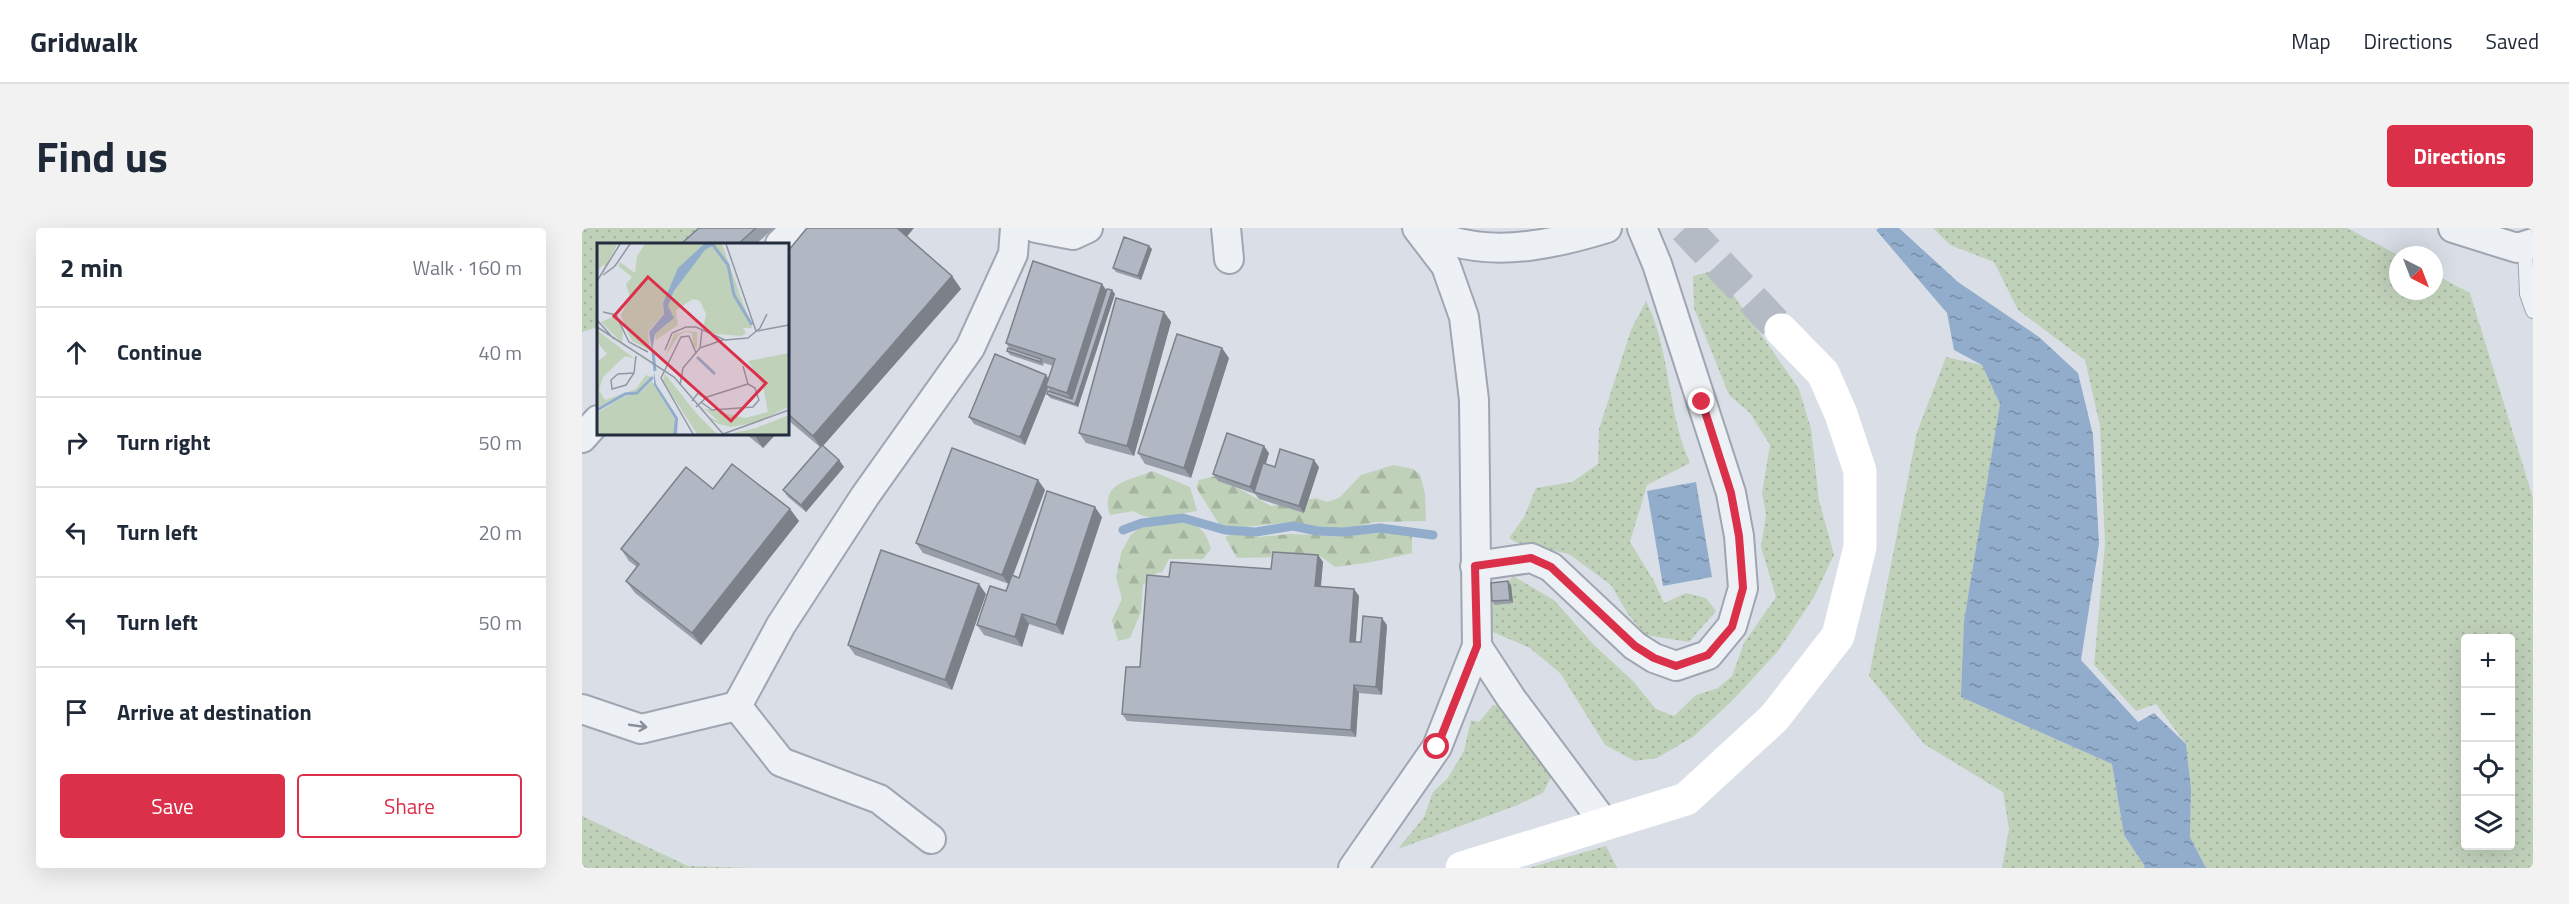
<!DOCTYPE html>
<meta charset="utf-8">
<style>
:root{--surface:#fff;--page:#f2f2f3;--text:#1f2937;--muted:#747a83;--line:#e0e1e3;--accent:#db3049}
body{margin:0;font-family:"Titillium Web",sans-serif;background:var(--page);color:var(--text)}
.controls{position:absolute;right:18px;bottom:18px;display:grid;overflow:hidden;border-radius:6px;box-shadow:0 6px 24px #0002}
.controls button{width:54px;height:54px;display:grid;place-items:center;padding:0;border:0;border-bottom:2px solid var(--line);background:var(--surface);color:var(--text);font:30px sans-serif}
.compass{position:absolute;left:1807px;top:18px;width:54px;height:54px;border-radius:50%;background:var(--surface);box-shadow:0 6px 24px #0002;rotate:138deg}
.stop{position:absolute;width:18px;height:18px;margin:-14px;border:4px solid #db3049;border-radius:50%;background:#fff}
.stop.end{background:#db3049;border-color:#fff;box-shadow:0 2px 6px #0008}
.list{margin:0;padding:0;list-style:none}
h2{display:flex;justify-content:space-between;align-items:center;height:78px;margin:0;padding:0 24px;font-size:26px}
h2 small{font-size:20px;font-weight:400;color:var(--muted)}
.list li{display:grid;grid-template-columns:39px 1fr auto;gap:18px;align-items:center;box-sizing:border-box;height:90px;padding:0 24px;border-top:2px solid var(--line)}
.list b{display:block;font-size:22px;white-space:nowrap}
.list em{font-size:20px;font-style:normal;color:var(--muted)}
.actions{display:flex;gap:12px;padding:18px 24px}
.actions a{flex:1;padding:14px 0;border:2px solid var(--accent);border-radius:6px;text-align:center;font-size:21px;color:var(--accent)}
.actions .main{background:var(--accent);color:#fff}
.icon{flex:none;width:33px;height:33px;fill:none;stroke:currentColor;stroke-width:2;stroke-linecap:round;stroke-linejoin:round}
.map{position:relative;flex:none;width:1951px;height:640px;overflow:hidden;border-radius:6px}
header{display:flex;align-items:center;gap:36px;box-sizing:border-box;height:84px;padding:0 30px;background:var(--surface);border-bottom:2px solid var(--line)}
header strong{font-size:28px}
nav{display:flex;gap:33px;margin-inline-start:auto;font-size:21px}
.intro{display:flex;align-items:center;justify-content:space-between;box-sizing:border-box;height:144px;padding:0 36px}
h1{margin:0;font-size:42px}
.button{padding:15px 27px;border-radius:6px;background:var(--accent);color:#fff;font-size:21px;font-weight:700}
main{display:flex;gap:36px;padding:0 36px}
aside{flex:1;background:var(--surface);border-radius:6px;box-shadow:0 6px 24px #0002}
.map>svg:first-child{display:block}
</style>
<header>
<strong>Gridwalk</strong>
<nav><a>Map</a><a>Directions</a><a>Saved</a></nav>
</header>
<div class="intro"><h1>Find us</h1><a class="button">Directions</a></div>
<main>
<aside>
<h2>2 min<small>Walk · 160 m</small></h2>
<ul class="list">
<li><svg class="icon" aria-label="ahead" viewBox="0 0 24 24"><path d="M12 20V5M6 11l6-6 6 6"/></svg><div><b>Continue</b></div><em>40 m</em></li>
<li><svg class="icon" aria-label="right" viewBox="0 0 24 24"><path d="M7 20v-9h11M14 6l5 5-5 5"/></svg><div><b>Turn right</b></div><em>50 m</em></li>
<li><svg class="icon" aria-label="left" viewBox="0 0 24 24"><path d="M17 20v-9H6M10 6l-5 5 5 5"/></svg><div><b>Turn left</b></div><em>20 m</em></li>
<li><svg class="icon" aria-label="left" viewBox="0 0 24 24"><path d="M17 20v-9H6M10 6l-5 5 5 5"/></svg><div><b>Turn left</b></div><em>50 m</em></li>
<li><svg class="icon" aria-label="arrive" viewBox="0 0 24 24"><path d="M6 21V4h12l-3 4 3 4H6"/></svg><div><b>Arrive at destination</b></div></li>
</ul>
<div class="actions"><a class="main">Save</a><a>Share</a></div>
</aside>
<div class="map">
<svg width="1951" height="640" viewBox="0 0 1951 640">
<defs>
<pattern id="grass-dots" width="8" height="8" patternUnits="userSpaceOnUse" patternTransform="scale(1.5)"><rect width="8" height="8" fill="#c0d1ba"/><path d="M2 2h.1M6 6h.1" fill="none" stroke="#a5b4a1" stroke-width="1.8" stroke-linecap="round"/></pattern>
<pattern id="forest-firs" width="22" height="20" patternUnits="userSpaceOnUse" patternTransform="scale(1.5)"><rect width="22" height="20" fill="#c0d1ba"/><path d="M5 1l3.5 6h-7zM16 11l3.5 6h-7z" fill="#a5b4a1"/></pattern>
<pattern id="water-ripples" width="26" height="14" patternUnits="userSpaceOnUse" patternTransform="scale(1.5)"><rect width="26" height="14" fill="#91adcb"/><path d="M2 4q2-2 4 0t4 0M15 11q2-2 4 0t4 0" fill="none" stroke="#768da6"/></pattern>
</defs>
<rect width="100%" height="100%" fill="#dadfe7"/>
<path fill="url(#grass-dots)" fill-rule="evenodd" d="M0,0H123L107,16H16V99L0,104Z
M1351,0H1765L1816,27V63H1852V46L1888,65L1951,270V640H1624L1608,609L1609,561L1604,516L1574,476L1554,483L1512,437L1523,316L1518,198L1503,132L1436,82L1412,34L1368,17ZM1884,410H1928V618H1884Z
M1134,42L1217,161L1229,201L1237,272L1252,327L1232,369L1196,423L1150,473L1111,509L1075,530L1053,533L1023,517L979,446L948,420L911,404L907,378L931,348L972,372L1011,416L1051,453L1074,481L1092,488L1114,467L1136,460L1150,448L1162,415L1194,369L1179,319L1184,287L1180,265L1188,217L1168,185L1147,167L1112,80L1111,48Z
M1064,73C1089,123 1085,184 1108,235L1065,257L1048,314L1072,353L1082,375L1104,365L1124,370L1134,383L1107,414L1063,407L1046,386L1029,357L987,326L935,315L927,310L942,289L954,260L990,254L1016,236L1017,201L1049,102Z
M1364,129L1400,137L1418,176L1379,469L1530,536L1542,607L1564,640H1420L1427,601L1421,564L1342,516L1287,448L1335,204Z
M911,477L925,479L970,548L961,565L933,578L816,621L842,589L851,564L866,550L882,523L889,492L897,494Z
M0,588L106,638L170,640H0Z
M1024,618L1035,640H946Z"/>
<path fill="url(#forest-firs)" d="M811,237L831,241L838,246L843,266L844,293L794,294L763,301H741L714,294L652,300L638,298L614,259L617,252L633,248L689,278L734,270L745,274L757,270L779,247Z
M570,243L608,259L615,283C595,286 569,296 552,283L528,287C517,253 549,253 570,243Z
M587,293C611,293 622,296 629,321L621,331H587L580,345L576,344L561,357L559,384L548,410L536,413L530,392L540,371L534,349L539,325L548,308L558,299Z
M819,302L830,306V325L790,334L753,339L738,328L655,330L643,309L655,304L676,309L708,306L759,308Z"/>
<path fill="url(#water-ripples)" d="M1297,0H1317L1376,54L1457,109L1496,145L1511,207L1517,316L1499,432L1556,494L1572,485L1604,516L1609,561L1608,609L1624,640H1564L1542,607L1530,536L1379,469L1382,393L1418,176L1400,137L1372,122L1365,85L1294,2Z
M1114,254L1130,349L1081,358L1065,263Z"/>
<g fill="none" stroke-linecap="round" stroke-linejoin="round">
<path stroke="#91adcb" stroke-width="9" d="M541,302L560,295L601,290L643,302L674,304L711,298L735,303L762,304L798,300L851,307"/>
<path stroke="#b5bbc5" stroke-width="33" stroke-dasharray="33 16" stroke-linecap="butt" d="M1103,0L1199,102"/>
<defs>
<path id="lane" d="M1943,17L1945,66L1951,83"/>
<path id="street" d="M454,0L491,7L506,0
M644,0L647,31
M844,0C852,4 861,10 869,13C920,28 976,15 1025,0
M1871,0L1935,20L1951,15
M198,16L214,0
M0,210L16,192
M893,338L949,330L969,339L1053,418L1072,430L1094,438L1126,427L1150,398L1161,360L1157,308L1149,265L1075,36L1060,0
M895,418L929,470L1023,596
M0,481L59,501L155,478
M349,611L297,571L199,534L155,478L199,397L283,268L388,120L431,26L433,0
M771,640L855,519L895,418L892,172L882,89L864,38L835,0"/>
</defs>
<use href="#lane" stroke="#9fa6b1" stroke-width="16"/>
<use href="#street" stroke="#9fa6b1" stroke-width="32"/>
<use href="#lane" stroke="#edf0f5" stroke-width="14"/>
<use href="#street" stroke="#edf0f5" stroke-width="28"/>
<path stroke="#fff" stroke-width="33" d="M880,640L1104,571L1192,490L1256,408L1278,319V243L1259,186L1241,145L1199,102"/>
</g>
<path fill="#989ea9" d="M117,0H192L174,16H99Z
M325,9L370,48L379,61L241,218L257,232L262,239L224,284L206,269L201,262L238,219L206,192V23Z
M567,18L570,21L559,52L534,44L531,40Z
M525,62L533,66L496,179L468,170L465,166L468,164L466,160L443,217L392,196L387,189L466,151L471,138L462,135L461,138L428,127L425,123L428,121L424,115Z
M582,84L589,94L552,228L504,215L497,205Z
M647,130L609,250L563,236L556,225Z
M164,206H194L181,220Z
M687,225L684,236L693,239H737L722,285L677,271L673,266L636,253L631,246Z
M456,252L463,262L431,348L437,350L520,289L481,407L447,396L440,419L402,407L395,397L424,363L427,356L341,325L334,315Z
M131,261L208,281L217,293L119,417L53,365L44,353L55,339L47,333L39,321Z
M736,327L741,334L739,359L777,368L774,414H779L805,397L800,467L777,465L774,509L545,493L540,486L558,439L587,349L689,341Z
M929,357L931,375L913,377L910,373Z
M404,366L370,462L273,427L266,417Z"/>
<path fill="#7c8189" d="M315,0H332L323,11Z
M567,18L570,21L559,52L556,48Z
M370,48L379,61L239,220L231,208Z
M520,56L527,66L492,175L485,165Z
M530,62L533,66L496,179L493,176Z
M582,84L589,94L552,228L545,218Z
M640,120L647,130L609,250L602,240Z
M464,147L469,154L464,158L466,160L443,217L438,209Z
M175,206H194L181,220L173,208Z
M682,218L687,225L674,265L672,264L668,259Z
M257,232L262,239L224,284L219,277Z
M732,232L737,239L722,285L717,278Z
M456,252L463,262L427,357L420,347Z
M513,279L520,289L481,407L474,397Z
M208,281L217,293L119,417L110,405Z
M736,327L741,334L738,365L733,358Z
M926,353L929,357L931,375L928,372Z
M397,356L404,366L370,462L363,452Z
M772,361L777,368L773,421L768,414Z
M440,386L447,396L440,419L433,409Z
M800,390L805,397L800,467L794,459Z
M772,457L777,465L774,509L769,502Z"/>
<path fill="#b1b8c4" stroke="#7c8189" stroke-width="1.5" d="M117,0H174L156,16H99Z
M225,0H315L370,48L231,208L206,186V23Z
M542,9L567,18L556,48L531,40Z
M451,33L520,56L485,165L464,158L473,131L424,115Z
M525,61L530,62L493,176L465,166L466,163L490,171Z
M534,70L582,84L545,218L497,205Z
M595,106L640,120L602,240L556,225Z
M426,120L459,131V134L425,123Z
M413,126L464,147L438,209L387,189Z
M645,205L682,218L668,259L631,246Z
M240,217L257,232L219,277L201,262Z
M370,220L456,252L420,347L334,315Z
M698,221L732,232L717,278L672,264L681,235L693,239Z
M150,236L208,281L110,405L44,353L57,336L39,321L104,239L131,261Z
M465,263L513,279L474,397L440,386L433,409L395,397L408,358L424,363L430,347L437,350Z
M299,322L397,356L363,452L266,417Z
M691,324L736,327L733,358L772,361L768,414H779L781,388L800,390L794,459L772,457L769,502L540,486L544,439H558L565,347L587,349L589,334L689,341Z
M926,353L928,372L910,373L909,355Z"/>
<defs><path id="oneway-shaft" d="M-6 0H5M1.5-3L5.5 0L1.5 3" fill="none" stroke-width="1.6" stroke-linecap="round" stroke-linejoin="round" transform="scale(1.5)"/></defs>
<use stroke="#888e9a" href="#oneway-shaft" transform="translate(56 498) rotate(8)"/>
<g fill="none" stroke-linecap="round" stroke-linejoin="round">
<path stroke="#db3049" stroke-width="8" d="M855,519L895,418L893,338L949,330L969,339L1053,418L1072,430L1094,438L1126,427L1150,399L1161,360L1157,308L1149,265L1120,174"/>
</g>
<g transform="translate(15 15)">
<rect width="192" height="192" fill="#dadfe7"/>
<path d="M0,1H20L9,24L6,22L0,28ZM48,1H107L84,25L72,47L66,60L67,70L51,89L53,107L35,98L30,88L24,72L33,54L29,41L35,34L21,23L23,19L38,30L40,13ZM119,1H125L155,85H146L149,90L145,93L117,91L106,86L109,71L103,58L96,56L79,67L81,82L59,97L58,91L72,80L71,63L77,48L108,6ZM18,73L26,87L25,100L4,79ZM0,87L38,116L28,113L6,134L2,147L8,157L39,146L49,132L54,134L39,149L25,151L0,165V119L10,111L0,99ZM91,88L100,89V106L96,103L95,90L89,89L82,92L68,114L77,91ZM192,110V164L160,179L135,184L122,181L116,178L105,168L104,163V162L110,173L123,179L106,165L148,175L171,169L166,143L151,118ZM68,131L100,171L120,191H100L66,138ZM55,138L78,177L76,191H0V170L26,154L43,150ZM192,172V191H132L159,185Z" fill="#c0d1ba"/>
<path d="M107,1H119L108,7L77,48L71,63L77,75L58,91L55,108L52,89L67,71L66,60L81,25ZM57,128L59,141L81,175L80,191H76L78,176L57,142Z" fill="#91adcb"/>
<path fill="none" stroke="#91adcb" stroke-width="3" d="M116,2L131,22L137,52L155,82M56,109L58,128M100,114L118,131M0,167L28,151L40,150L56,134"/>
<path fill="none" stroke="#9198a3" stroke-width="1.5" d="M129,1L159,88M6,32L18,23L33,1M0,38L23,1M6,69L19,72L32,99L51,109M0,77L17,96M0,84L77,134L126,191M160,88L192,82M103,105L105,87M68,107L75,90L89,84H99L128,97L151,95L163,85L170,71M37,130L21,131L14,137L15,146L29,142L37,130L39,113M83,142L86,125L103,105L126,97M95,158L101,150L108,155M104,159L115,167L156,164L162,157L158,145L151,141M99,164L110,154L151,141L146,123M96,191L64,135L84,94L92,93L99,110M126,191L192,167"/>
<path fill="#db3049" fill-opacity="0.15" stroke="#db3049" stroke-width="3" d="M51,34L169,140L134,178L17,73Z"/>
<rect width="192" height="192" fill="none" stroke="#232d3e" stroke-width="3"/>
</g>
</svg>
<div class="controls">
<button>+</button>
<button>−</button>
<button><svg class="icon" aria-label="locate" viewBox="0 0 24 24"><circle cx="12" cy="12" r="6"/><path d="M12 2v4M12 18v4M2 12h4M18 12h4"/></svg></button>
<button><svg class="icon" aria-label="layers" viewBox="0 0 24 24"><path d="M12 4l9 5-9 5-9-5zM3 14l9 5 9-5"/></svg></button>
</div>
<svg class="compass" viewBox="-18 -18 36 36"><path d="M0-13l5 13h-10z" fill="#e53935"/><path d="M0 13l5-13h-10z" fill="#747a83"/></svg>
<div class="stop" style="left:855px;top:519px"></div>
<div class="stop end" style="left:1120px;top:174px"></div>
</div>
</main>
